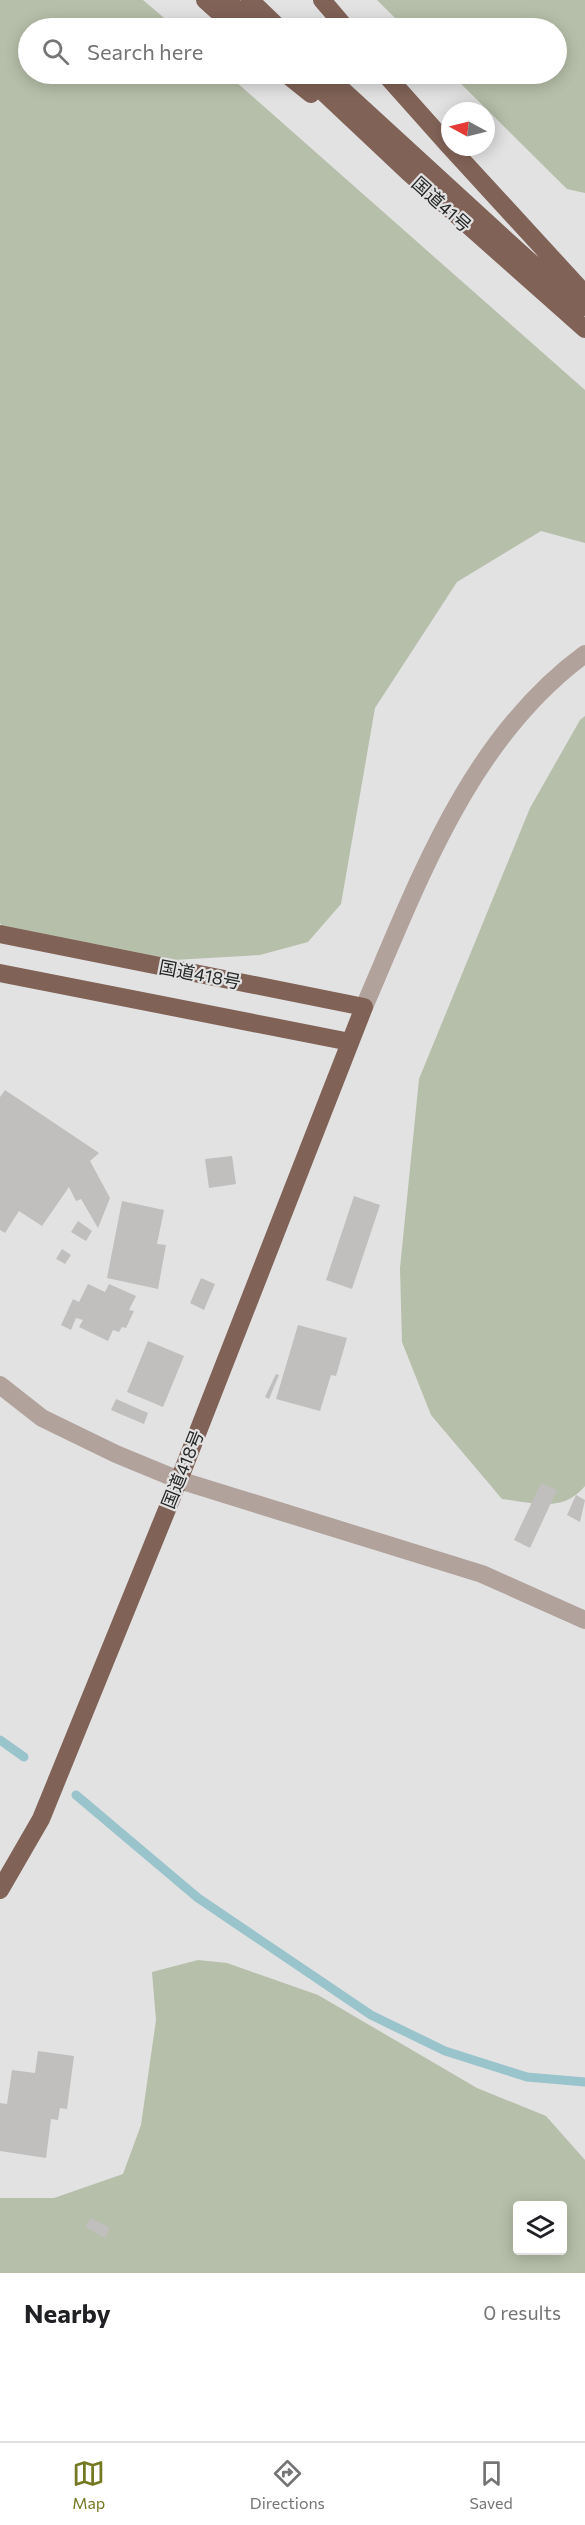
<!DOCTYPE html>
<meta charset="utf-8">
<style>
:root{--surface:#fff;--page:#f6f6f6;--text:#202124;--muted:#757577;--line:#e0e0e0;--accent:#737821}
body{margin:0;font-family:Commissioner,"Noto Sans JP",sans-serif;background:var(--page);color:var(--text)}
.controls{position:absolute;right:18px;bottom:18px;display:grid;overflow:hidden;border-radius:6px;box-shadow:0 3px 15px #0003}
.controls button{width:54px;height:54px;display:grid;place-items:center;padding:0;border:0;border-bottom:2px solid var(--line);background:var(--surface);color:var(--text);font:30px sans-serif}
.compass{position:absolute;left:441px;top:102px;width:54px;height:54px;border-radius:50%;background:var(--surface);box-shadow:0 3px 15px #0003;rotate:277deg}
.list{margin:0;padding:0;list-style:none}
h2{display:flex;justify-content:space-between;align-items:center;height:78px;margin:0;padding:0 24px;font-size:26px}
h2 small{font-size:20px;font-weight:400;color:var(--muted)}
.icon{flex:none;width:33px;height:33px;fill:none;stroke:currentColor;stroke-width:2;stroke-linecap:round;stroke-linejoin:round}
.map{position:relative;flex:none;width:585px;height:2273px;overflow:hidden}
.search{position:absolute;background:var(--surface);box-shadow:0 3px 15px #0003;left:18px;right:18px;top:18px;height:66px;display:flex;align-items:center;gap:15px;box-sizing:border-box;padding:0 21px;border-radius:33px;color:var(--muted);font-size:22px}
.sheet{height:168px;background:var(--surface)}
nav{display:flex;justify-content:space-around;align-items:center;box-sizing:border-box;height:84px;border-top:2px solid var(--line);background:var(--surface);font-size:16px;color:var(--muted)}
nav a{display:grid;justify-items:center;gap:3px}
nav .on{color:var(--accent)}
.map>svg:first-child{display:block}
</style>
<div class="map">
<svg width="585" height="2273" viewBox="0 0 585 2273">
<rect width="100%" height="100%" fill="#e2e2e3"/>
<path fill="#b6bfa9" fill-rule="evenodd" d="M0,0H143L176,28H28V74H227L585,390V543L541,531L457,582L375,708L341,904L308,942L260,955L156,961L9,936L0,923Z
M377,0H585V193L567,189L451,74H556V28H405Z
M585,716V1486C563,1513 533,1503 502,1499L431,1415L402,1342L400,1268L419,1079L530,808L580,720Z
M198,1960L227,1963L318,1995L477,2088L546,2116L585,2160V2273H0V2198H54L123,2174L141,2125L156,2020L152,1972ZM518,2206H562V2250H518Z"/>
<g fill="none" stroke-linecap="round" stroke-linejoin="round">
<path stroke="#99c4cc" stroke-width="9" d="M0,1740L24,1757
M76,1795L198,1898L371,2015L445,2051L527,2077L585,2082"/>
</g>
<path fill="#c0bfbe" d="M5,1090L99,1153L90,1161L110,1198L98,1228L81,1199L76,1201L69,1187L42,1226L19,1211L5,1233L0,1230V1097Z
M232,1156L236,1184L209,1188L205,1159Z
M354,1196L380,1205L352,1289L326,1280Z
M122,1201L164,1210L157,1244L166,1245L158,1289L107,1278Z
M78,1221L92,1231L86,1241L71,1232Z
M62,1249L71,1255L65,1264L56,1259Z
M201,1278L215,1284L204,1310L190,1303Z
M88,1284L105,1292L109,1284L136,1296L129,1310L134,1311L126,1328L122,1327L119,1332L113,1330L108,1341L79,1327L83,1320L76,1318L71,1330L61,1325L73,1299L79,1302Z
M298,1325L347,1338L336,1376L331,1375L320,1411L276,1399Z
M148,1341L184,1356L163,1407L127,1392Z
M276,1374L279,1375L269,1399L265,1397Z
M116,1399L148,1413L144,1424L111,1410Z
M541,1483L557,1490L530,1548L514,1540Z
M576,1495L585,1500L580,1522L567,1515Z
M38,2051L74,2056L67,2109L60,2108L58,2120L51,2119L46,2158L0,2151V2103L7,2104L12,2070L35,2073Z
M91,2218L110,2228L105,2238L85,2227Z"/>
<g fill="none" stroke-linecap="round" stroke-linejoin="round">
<path stroke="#b2a29c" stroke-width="18" d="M0,1385L42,1418L116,1454L179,1480L482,1574L585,1620"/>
<path stroke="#b2a29c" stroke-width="18" d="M364,1007C419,880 469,739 585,654"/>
<path stroke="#806256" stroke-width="18" d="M205,0L236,28
M227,0L257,28
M250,0L279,28
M322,0L346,28
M286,74L311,94
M304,74L408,172L585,329
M325,74L527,259L585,307
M385,74L450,147
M450,147L585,294
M0,934L364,1007L179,1480L41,1819L0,1890
M0,973L350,1042"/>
</g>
<g text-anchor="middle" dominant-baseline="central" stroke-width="4.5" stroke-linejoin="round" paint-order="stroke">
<g font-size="18" fill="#252626" stroke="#e2e2e3">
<text transform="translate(442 204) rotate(42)">国道41号</text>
<text transform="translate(200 974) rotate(11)">国道418号</text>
<text transform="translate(182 1469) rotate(-68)">国道418号</text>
</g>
</g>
</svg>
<div class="controls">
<button><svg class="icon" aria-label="layers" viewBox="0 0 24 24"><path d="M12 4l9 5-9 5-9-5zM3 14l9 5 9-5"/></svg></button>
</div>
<svg class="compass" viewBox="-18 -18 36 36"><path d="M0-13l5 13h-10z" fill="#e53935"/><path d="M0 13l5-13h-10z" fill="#757577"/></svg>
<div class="search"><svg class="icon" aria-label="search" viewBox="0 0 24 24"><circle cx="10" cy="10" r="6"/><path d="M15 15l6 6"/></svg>Search here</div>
</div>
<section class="sheet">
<h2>Nearby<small>0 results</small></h2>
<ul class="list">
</ul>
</section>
<nav>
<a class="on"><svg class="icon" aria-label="map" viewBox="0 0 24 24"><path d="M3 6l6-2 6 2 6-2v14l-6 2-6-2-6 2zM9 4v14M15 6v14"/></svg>Map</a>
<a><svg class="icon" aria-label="directions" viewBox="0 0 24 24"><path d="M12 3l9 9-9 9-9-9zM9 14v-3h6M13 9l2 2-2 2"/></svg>Directions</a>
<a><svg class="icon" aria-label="saved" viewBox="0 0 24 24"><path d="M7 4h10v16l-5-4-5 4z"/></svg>Saved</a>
</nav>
